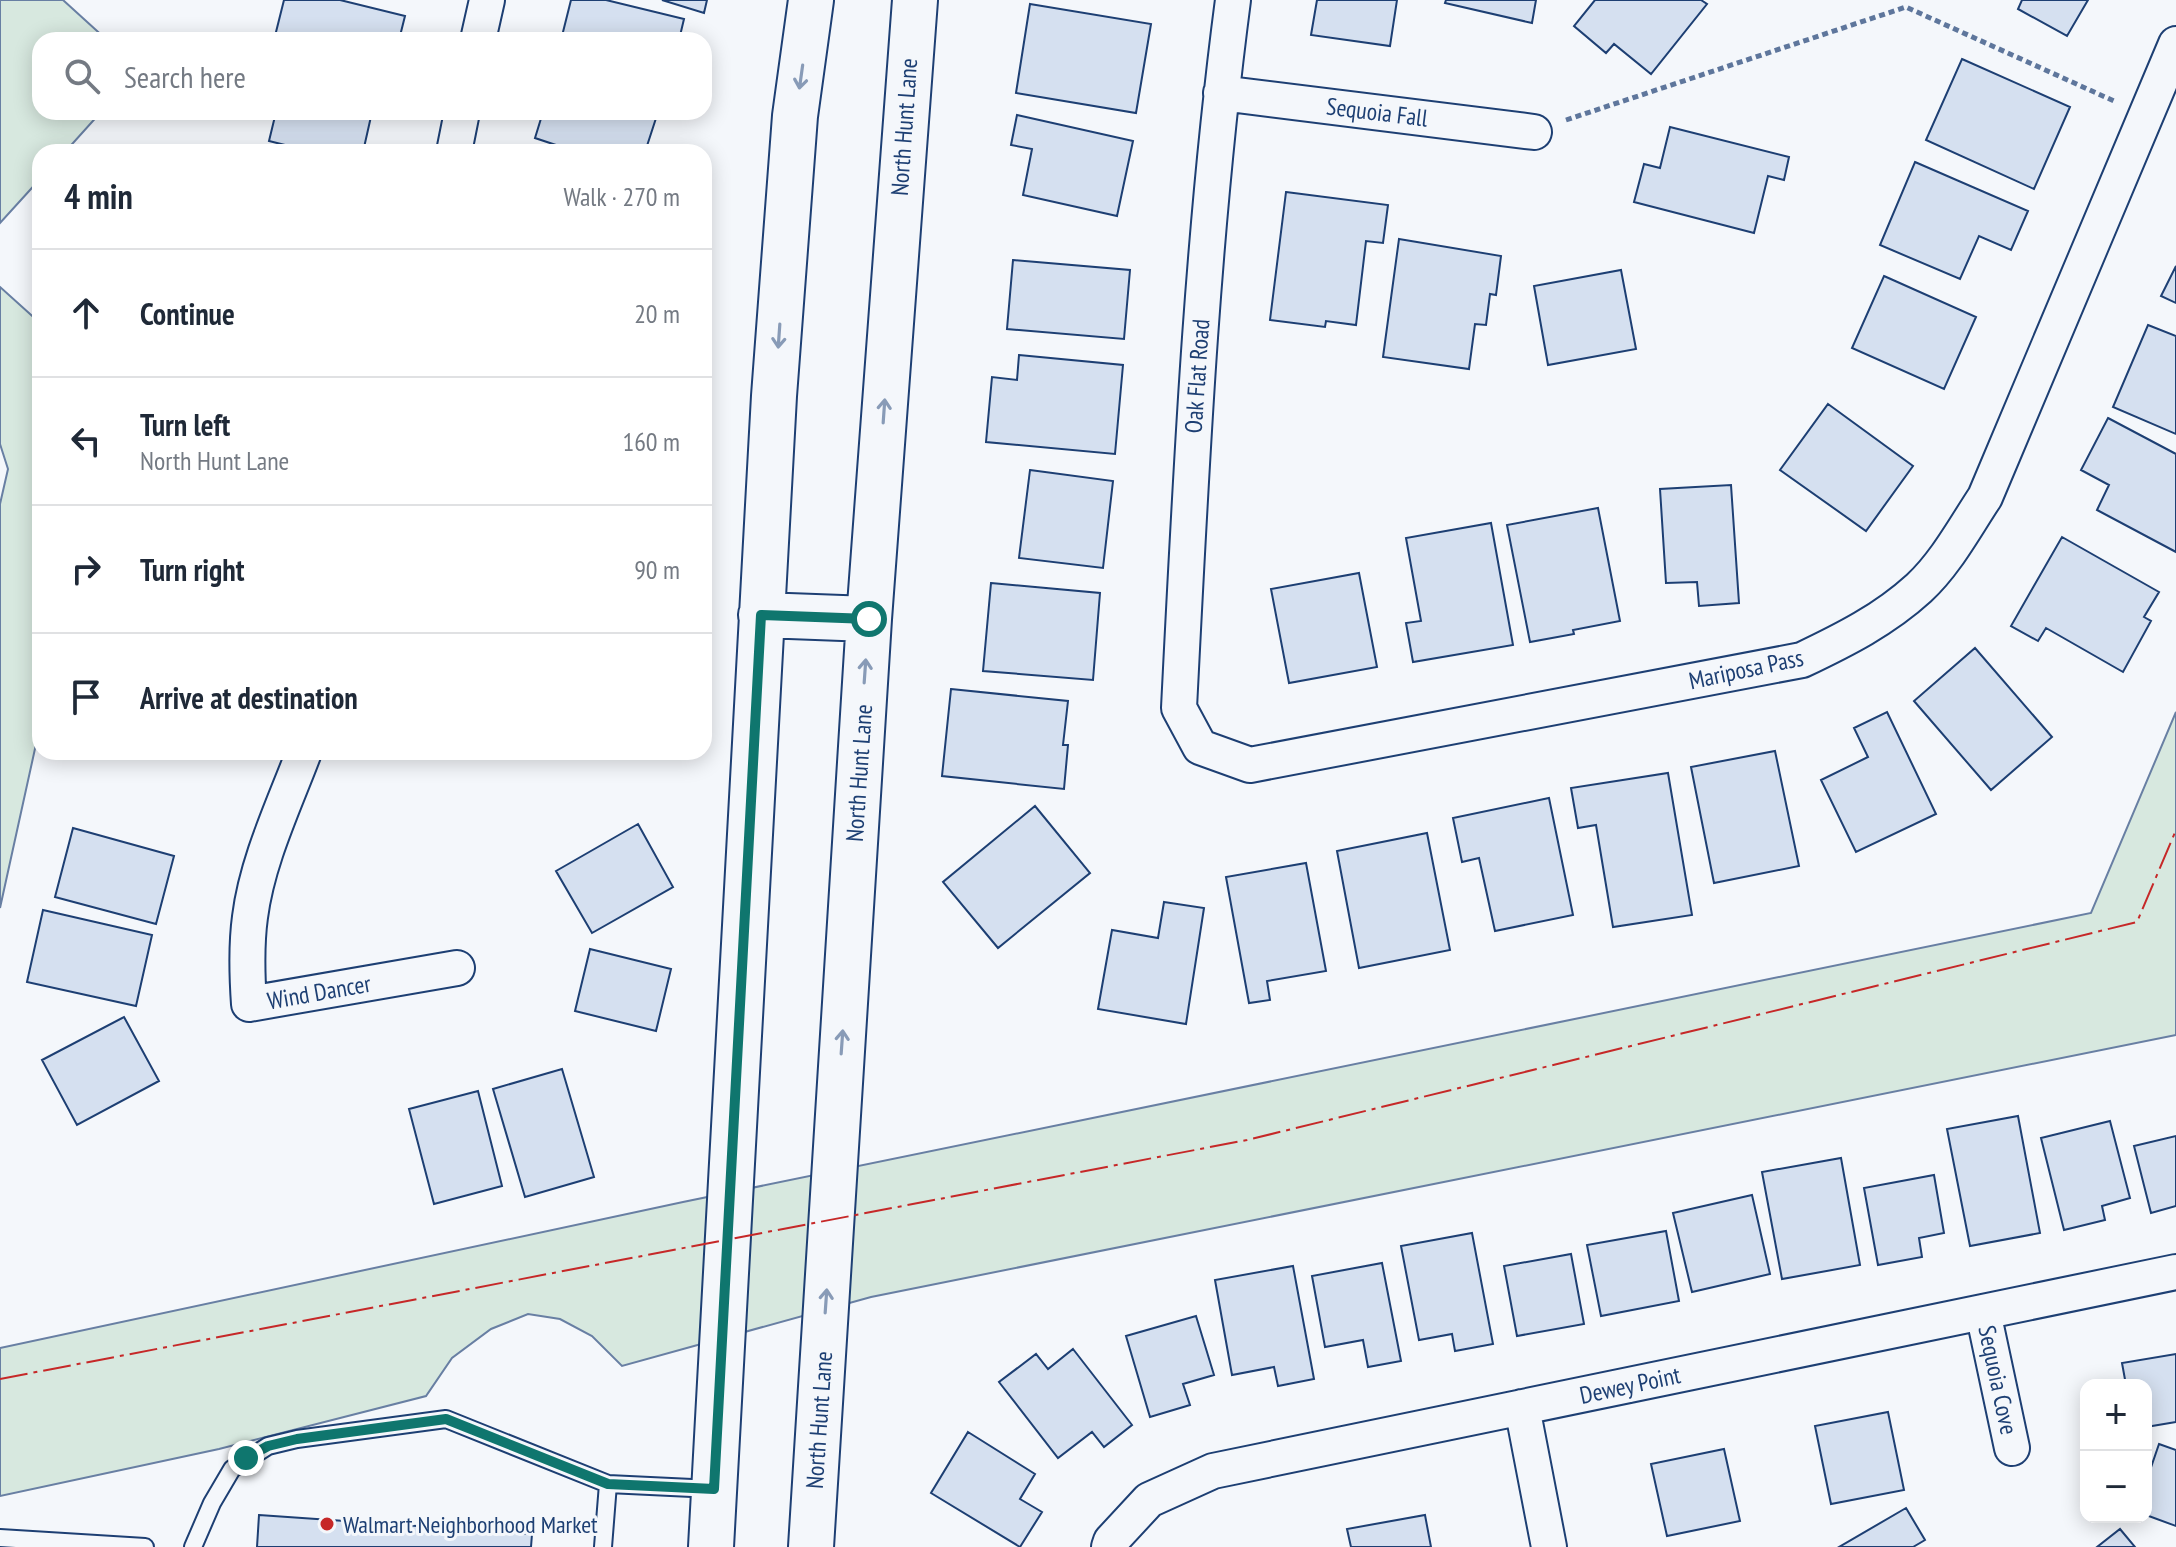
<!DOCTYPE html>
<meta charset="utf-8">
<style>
:root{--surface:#fff;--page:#f2f2f3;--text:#1f2937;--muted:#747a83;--line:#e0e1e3}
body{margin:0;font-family:"PT Sans Narrow",sans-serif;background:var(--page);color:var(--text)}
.controls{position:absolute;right:24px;bottom:24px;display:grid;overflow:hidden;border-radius:16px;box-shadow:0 4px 20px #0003}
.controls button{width:72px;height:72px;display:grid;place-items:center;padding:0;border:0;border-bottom:2px solid var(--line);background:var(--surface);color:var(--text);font:40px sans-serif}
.stop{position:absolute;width:24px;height:24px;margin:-18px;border:6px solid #0f766e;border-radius:50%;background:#fff}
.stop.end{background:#0f766e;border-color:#fff;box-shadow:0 2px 8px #0008}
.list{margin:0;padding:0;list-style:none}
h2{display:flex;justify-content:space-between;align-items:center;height:104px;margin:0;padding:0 32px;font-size:34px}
h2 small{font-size:26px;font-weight:400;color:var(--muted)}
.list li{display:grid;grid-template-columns:52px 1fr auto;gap:24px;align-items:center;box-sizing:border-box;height:128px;padding:0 32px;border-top:2px solid var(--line)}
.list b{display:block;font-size:30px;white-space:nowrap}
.list p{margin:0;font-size:26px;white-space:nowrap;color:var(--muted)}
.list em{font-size:26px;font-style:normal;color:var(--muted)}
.icon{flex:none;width:44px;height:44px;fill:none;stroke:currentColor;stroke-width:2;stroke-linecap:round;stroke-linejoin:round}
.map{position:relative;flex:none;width:2176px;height:1547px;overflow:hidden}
.search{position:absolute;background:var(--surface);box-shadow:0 4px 20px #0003;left:32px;top:32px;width:680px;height:88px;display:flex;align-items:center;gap:20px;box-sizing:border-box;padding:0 28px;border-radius:24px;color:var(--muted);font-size:30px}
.panel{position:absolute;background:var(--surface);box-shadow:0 4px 20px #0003;left:32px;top:144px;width:680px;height:616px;border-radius:24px}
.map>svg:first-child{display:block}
</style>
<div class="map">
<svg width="2176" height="1547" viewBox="0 0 2176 1547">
<rect width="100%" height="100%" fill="#f4f7fb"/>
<path fill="#d7e8df" stroke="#687fa3" stroke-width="2" d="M0,0H63L107,40H40V112H101L65,152H40V179L0,223Z
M0,287L40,323V726L0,908V504L8,469L0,444Z
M2176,712V1035L871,1297L622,1366L592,1336L560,1319L528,1314L491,1329L452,1358L426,1396L219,1449L0,1496V1348L683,1202L2091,913Z"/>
<path fill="#d5e0f0" stroke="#1d3f73" stroke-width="2" d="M284,0H340L405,16L399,40H274Z
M571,0H606L684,19L679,40H561Z
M662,0H707L704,13Z
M1317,0H1397L1390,46L1311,35Z
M1446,0H1536L1532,23L1445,3Z
M1595,0H1701L1707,4L1651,74L1614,44L1606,53L1574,26Z
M2022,0H2088L2067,36L2018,9Z
M1030,4L1151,24L1136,113L1016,93Z
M1962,59L2070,107L2034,189L1926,140Z
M276,112H372L363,152H313L269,141Z
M543,112H658L645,152H577L535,138Z
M1017,115L1133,141L1117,216L1023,195L1032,149L1011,145Z
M1670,127L1789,157L1784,180L1768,176L1754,233L1634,202L1644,164L1660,168Z
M1915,162L2028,211L2011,250L1979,236L1960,279L1880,245Z
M1286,192L1388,205L1383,243L1366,241L1356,325L1326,321L1325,327L1270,320Z
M1399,239L1501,256L1496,295L1490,294L1486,325L1475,324L1469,369L1383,357Z
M1013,260L1130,270L1124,339L1007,329Z
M2176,266V303L2161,296Z
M1621,270L1636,349L1548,365L1534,286Z
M1884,276L1976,317L1944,389L1852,348Z
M2148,325L2176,336V434L2113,407Z
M1019,355L1123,365L1115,454L986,442L992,377L1017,380Z
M1828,404L1913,466L1866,531L1780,470Z
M2108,418L2176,454V552L2097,510L2109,485L2081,470Z
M1030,470L1113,481L1103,568L1019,558Z
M1731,485L1739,603L1699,606L1697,582L1666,583L1660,489Z
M1598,508L1620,621L1573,630L1574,634L1530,642L1507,525Z
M1491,523L1513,645L1413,662L1406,623L1421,621L1406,538Z
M2062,537L2159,592L2144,617L2151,621L2123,672L2046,628L2038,641L2011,626Z
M1359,573L1377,667L1289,683L1271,589Z
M991,583L1100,593L1093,680L983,671Z
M1975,648L2052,737L1991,790L1914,701Z
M951,689L1068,701L1063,745H1068L1064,789L942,776Z
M1887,712L1936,814L1856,852L1821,780L1868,757L1854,728Z
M1775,751L1799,866L1714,883L1691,767Z
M1668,773L1692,915L1613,927L1596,825L1578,828L1571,788Z
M1549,798L1573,915L1495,931L1479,858L1462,862L1453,818Z
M1035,806L1090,873L998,948L943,882Z
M638,824L673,887L592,933L556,871Z
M73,828L174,856L156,924L55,897Z
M1427,833L1450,950L1359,968L1337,851Z
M1306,863L1326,971L1267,981L1270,1000L1249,1003L1226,877Z
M1164,902L1204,908L1186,1024L1098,1009L1112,930L1158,938Z
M43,910L152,935L136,1006L27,982Z
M590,949L671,969L656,1031L575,1011Z
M124,1017L159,1081L77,1125L42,1060Z
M562,1069L594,1177L525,1197L493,1089Z
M478,1091L502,1186L434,1204L409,1109Z
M2018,1116L2040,1233L1970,1246L1947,1129Z
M2110,1121L2130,1198L2102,1206L2105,1220L2064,1230L2041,1138Z
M2176,1136V1206L2151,1213L2134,1146Z
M1841,1158L1860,1265L1782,1279L1762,1172Z
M1934,1175L1944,1233L1919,1238L1922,1257L1878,1265L1864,1188Z
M1752,1195L1770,1274L1692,1292L1673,1213Z
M1666,1231L1679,1301L1601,1316L1587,1245Z
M1472,1233L1493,1344L1455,1351L1452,1334L1419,1340L1401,1246Z
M1571,1254L1584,1324L1517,1336L1504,1266Z
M1382,1263L1401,1361L1368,1367L1363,1340L1325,1347L1312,1276Z
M1293,1266L1314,1379L1278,1386L1274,1367L1232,1375L1215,1280Z
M1196,1316L1214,1375L1183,1384L1190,1405L1150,1417L1126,1336Z
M1073,1349L1132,1425L1104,1447L1092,1432L1058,1458L999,1382L1036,1354L1048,1369Z
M2176,1354V1422L2146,1427V1385H2126L2122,1363Z
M1888,1412L1904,1490L1831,1504L1815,1426Z
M968,1432L1035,1474L1020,1499L1042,1512L1020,1547L931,1493Z
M2159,1444L2176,1450V1526L2146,1515V1482Z
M1724,1449L1740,1521L1667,1536L1651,1464Z
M1906,1508L1925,1540L1913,1547H1839Z
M259,1515L532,1534L531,1547H257Z
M1425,1515L1431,1547H1351L1347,1529Z
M2120,1529L2135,1547H2097Z"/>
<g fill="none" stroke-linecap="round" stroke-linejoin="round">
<defs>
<path id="lane" d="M0,1538L145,1547
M193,1547L212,1503L232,1469L268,1446L297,1439L446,1419L608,1484L713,1489
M603,1547L608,1484"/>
<path id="street" d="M1233,0C1202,235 1191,472 1179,708L1200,747L1250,765L1802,660C1844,640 1884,620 1919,588C1946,563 1965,527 1985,497L2176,44
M478,40L487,0
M1221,93L1534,132
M454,152L462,112
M304,752C284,805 257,861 250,917C246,946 247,975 249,1004L457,968
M1983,1312L2012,1448
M1522,1407L1549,1547
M1109,1547L1111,1541L1149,1500L1213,1471L2176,1272"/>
<path id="secondary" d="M761,615L869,619
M711,1547L774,396L795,116L811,0
M811,1547L869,619L915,0"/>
</defs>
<use href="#lane" stroke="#1d3f73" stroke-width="20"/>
<use href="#street" stroke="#1d3f73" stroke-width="38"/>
<use href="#secondary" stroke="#1d3f73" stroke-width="48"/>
<path stroke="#5e769c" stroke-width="5" stroke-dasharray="6 4" stroke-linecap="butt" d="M1566,120L1906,7L2114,101"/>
<use href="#lane" stroke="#f4f7fb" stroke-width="16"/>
<use href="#street" stroke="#f4f7fb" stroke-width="34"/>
<use href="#secondary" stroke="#f4f7fb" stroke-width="44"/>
<path stroke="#c62828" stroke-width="2" stroke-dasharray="28 6 4 6" stroke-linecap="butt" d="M0,1379L1247,1140L2137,922L2176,830"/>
</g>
<defs><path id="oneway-shaft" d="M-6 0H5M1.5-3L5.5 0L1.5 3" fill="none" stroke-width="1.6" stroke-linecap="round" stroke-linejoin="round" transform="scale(2)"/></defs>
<g stroke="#889bb7">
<use href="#oneway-shaft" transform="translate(801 77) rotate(98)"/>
<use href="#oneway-shaft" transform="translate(779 336) rotate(94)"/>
<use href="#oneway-shaft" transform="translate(884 411) rotate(-86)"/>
<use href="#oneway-shaft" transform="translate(865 671) rotate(-86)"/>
<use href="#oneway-shaft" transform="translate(842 1042) rotate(-86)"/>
<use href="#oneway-shaft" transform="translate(826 1301) rotate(-86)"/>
</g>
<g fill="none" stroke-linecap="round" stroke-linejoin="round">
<path stroke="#0f766e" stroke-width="10" d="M246,1458L268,1446L297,1439L446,1419L608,1484L714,1489L761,615L869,619"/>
</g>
<circle fill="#c62828" stroke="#f4f7fb" stroke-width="3" cx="327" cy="1524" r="8"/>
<g text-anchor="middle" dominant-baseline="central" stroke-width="6" stroke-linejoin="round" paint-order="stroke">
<g font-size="24" fill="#1d3f73" stroke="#f4f7fb">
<text transform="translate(1377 112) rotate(7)">Sequoia Fall</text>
<text transform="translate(904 127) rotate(-86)">North Hunt Lane</text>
<text transform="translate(1197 376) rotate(-86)">Oak Flat Road</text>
<text transform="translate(1746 669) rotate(-12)">Mariposa Pass</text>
<text transform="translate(859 773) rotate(-86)">North Hunt Lane</text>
<text transform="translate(319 992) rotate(-10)">Wind Dancer</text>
<text transform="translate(1998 1380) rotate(78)">Sequoia Cove</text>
<text transform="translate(1630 1385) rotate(-12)">Dewey Point</text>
<text transform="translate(819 1420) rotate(-86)">North Hunt Lane</text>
</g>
<g font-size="24" fill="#1d3f73" stroke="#f4f7fb" text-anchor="start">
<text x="343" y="1524">Walmart Neighborhood Market</text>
</g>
</g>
</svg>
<div class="controls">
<button>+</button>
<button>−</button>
</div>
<div class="stop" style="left:869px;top:619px"></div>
<div class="stop end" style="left:246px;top:1458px"></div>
<div class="search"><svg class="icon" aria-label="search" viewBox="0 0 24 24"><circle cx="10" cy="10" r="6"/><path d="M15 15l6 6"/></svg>Search here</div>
<section class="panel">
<h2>4 min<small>Walk · 270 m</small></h2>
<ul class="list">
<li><svg class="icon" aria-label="ahead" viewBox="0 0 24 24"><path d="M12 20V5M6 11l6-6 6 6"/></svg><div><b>Continue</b></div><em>20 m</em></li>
<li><svg class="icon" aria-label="left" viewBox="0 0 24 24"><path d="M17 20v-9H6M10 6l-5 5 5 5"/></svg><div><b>Turn left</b><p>North Hunt Lane</p></div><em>160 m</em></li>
<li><svg class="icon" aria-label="right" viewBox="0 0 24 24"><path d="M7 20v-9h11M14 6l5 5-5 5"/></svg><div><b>Turn right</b></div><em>90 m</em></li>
<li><svg class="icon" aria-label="arrive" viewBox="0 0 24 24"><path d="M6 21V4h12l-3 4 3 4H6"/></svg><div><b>Arrive at destination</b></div></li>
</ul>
</section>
</div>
